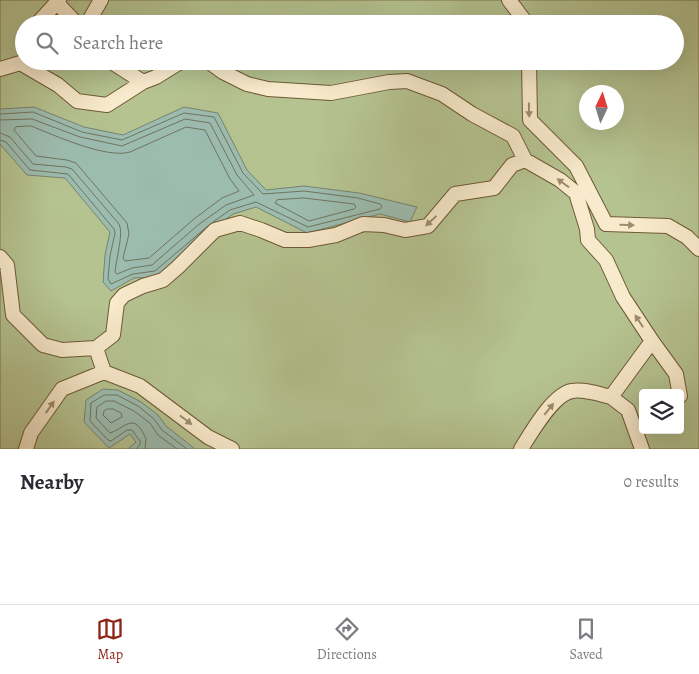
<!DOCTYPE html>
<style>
:root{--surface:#fff;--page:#f2f2f3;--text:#2b2b33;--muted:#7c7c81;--line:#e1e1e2;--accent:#8f2418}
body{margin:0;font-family:Alegreya,serif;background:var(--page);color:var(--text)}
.controls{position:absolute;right:15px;bottom:15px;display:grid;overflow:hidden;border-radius:5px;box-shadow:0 5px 20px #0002}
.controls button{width:45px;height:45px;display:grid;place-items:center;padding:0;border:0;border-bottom:1px solid var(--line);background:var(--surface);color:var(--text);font:25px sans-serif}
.compass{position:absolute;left:579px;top:85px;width:45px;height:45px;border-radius:50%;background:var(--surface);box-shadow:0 5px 20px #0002;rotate:4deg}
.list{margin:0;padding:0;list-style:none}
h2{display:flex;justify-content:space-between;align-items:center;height:65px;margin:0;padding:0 20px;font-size:21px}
h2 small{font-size:16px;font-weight:400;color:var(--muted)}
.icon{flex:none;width:28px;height:28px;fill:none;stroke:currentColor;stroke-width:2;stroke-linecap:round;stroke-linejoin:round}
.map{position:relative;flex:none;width:699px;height:449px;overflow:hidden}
.search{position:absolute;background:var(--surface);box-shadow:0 5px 20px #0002;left:15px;right:15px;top:15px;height:55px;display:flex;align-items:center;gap:12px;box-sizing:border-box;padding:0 18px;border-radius:28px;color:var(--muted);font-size:19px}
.sheet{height:155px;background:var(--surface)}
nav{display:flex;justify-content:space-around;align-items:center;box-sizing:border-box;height:70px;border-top:1px solid var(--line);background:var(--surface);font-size:14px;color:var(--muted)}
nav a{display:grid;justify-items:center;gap:2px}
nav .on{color:var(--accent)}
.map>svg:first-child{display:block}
</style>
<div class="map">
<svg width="699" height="449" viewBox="0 0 699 449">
<rect width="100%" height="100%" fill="#f4dfb1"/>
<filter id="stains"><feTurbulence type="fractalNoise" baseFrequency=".004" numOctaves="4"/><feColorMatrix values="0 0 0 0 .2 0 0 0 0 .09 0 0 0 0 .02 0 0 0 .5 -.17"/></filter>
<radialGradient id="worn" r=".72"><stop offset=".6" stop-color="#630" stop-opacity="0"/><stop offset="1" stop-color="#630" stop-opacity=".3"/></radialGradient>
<path fill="#b5c391" stroke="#7c784e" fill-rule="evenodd" d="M0,0H699V449H0ZM24,24H675V61H24ZM586,92H616V122H586ZM643,393H680V430H643Z"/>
<path fill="#9cbcb0" stroke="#78836e" d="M34,107L84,127L123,135L184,107L218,113L247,170L266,190L304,186L359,193L417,207L410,222L380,214L307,233L256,207L233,214L205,234L156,277L134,278L111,291L103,282L105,255L110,232L65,178L27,175L0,144V109Z
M103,389L118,390L141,402L158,415L166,426L195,449H128L136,442L130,434L109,448L84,422L86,400Z"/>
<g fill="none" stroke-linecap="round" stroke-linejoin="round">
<path stroke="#70745e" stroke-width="1" d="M0,114L33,112L82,132L122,140L184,113L214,117L243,173L263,194L304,191L358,198L380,204L382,206L380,209L308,227L256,202L230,210L213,222
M0,120L32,119L80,137L122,146L185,119L210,123L237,175L254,195L226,205L198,225L152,265L132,268L117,274L115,272C116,259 124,233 119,224L72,169L66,167L33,164L10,137L0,133
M31,126C54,135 106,159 130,152L186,127L205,130L230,179L239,191L222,198L194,219L149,258L125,261L123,258L129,234L127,223L76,163L67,160L36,156L14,130L16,127Z
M0,140L6,142L30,170L68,174L114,229L115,233L110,256L108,279L111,284L133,274L155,271L208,226
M304,198L354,204L356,207L354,209L309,221L275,203L277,200Z
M108,409H113L121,413L122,417L111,423L103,415L104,411Z
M136,449L140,445V441L132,430H127L111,441L108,440L90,421L91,403L104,395H117L138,406L154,419L162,430L187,449
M145,449L146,439C134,411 127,427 110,433L96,418L97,407L106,401H114L134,411L150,423L158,435L177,449"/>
<defs>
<path id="minor" d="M509,0L527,24
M57,3L77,24
M37,24L59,0
M87,24L101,0
M110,61L143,82
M208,61L223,72L247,84L268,89L331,93L389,82L407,81L442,94L472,114L513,136L525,160
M529,61L530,120L576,166L606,224L668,226L687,237L699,249
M22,64L58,85L77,101L107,105L143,82L156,77L177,64L184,61
M0,69L27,61
M0,257L7,265L13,315L43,345L62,350L96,348L113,335L117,303L124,295L143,286L163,280L178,267L215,230L240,223L261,230L285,240H308L336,235L363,224L384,225L405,230L428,226L455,194L494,188L512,165L525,160L560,180L576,193L587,229L588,240L606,260L623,297L652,341L611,397C599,394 584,389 572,391C553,394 531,433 521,449
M652,341L676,374L680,396
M96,348L104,372
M611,397L628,410L642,449
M26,449L31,433L62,389L104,372L140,386L208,437L232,449"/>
</defs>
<use href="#minor" stroke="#6f5a35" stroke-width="16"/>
<use href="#minor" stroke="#f8eacc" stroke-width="14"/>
</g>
<defs><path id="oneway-solid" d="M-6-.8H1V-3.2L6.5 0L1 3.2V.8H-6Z" transform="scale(1.25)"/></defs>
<g fill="#9e8c6c">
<use href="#oneway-solid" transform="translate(529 110) rotate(89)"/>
<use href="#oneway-solid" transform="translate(563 183) rotate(-144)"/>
<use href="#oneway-solid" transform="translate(431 221) rotate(137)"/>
<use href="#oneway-solid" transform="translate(627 225) rotate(2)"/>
<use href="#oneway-solid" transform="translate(639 321) rotate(-123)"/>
<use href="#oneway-solid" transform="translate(50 407) rotate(-55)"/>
<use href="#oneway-solid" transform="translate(549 409) rotate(-51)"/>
<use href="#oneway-solid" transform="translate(186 420) rotate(37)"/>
</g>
<rect width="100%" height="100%" filter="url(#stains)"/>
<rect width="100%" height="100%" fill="url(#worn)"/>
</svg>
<div class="controls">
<button><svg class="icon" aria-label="layers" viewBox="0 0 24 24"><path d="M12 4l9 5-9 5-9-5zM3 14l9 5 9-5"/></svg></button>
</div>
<svg class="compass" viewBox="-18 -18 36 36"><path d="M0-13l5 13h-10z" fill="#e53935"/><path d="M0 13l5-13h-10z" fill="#7c7c81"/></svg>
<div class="search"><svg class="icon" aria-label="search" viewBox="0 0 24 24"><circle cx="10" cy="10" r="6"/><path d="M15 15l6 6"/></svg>Search here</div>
</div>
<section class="sheet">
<h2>Nearby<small>0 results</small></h2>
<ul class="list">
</ul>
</section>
<nav>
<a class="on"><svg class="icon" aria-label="map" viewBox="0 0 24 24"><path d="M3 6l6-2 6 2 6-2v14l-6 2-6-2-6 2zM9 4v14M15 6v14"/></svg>Map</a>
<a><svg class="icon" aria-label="directions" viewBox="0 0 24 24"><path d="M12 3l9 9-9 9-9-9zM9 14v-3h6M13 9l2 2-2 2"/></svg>Directions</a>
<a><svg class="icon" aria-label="saved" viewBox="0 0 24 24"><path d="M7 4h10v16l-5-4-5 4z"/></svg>Saved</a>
</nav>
